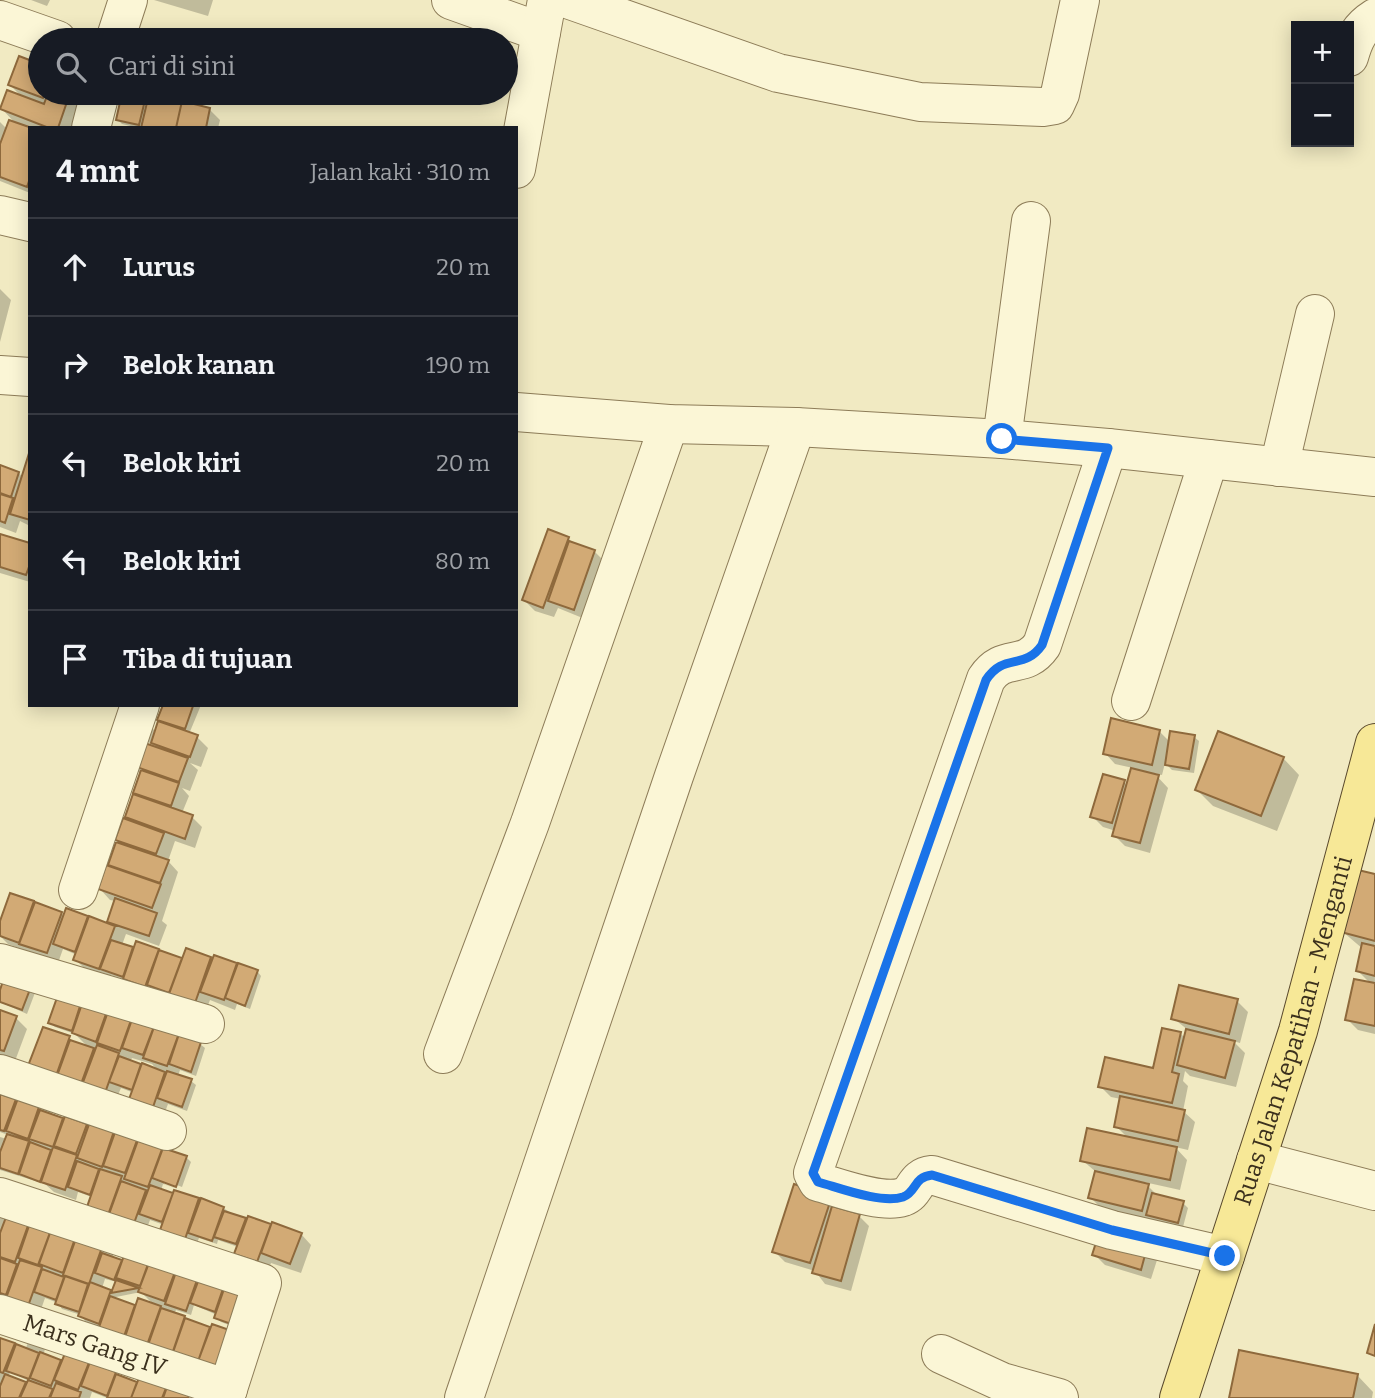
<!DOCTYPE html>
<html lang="id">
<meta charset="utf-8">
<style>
:root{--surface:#171b24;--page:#242831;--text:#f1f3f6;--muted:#9ea1a6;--line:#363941}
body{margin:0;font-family:Bitter,serif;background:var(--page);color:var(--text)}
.controls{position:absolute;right:21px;top:21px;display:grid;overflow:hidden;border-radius:0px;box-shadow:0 4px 18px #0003}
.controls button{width:63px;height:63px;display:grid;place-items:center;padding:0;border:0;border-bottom:2px solid var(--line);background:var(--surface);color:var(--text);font:35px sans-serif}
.stop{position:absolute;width:21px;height:21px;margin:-16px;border:5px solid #1a73e8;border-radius:50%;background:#fff}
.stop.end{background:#1a73e8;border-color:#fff;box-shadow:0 2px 7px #0008}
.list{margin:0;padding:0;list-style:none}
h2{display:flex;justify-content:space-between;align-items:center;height:91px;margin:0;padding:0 28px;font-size:30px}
h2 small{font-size:23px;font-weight:400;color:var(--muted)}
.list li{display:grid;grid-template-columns:46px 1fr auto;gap:21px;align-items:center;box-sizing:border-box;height:98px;padding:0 28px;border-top:2px solid var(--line)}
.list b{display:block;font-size:26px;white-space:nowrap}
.list em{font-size:23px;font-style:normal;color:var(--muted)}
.icon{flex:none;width:38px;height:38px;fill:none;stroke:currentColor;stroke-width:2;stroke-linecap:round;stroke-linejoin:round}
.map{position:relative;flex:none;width:1375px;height:1398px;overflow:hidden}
.search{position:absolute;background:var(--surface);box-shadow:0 4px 18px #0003;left:28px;top:28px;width:490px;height:77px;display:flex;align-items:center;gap:18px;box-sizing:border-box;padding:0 24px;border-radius:38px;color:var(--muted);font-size:26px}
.panel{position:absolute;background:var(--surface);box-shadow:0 4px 18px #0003;left:28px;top:126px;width:490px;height:581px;border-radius:0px}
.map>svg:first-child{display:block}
</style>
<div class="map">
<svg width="1375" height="1398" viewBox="0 0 1375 1398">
<rect width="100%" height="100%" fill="#f1eac2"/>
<path fill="#0003" fill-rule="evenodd" d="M31,0H50L47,6Z
M154,0H213L208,16Z
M20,58L40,66V93H84L72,128H30V193L0,181V122L7,129L17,125L1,108L23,98L10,85Z
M132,93H182L179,102L209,109L220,120L218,128H139L122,124L117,119L136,96Z
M0,289L11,300L0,342Z
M30,456V526L20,521L16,533L0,527V467L19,473L23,478Z
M0,535L30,545V582L0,573Z
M568,538L574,544L594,551L605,562L585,619L558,608L554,617L535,611L524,600Z
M164,705H201L189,734L197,737L208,748L201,767L190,763L198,770L190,791L182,788L189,796L182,813L192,817L202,827L195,848L175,841L168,861L178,872L162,921L167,925L159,946L126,934L122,945L134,951H158L183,962L210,959L213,962L257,971L261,976L250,1009L237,1004L235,1010L210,1000L205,1013L135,989L127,980L111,975L110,979L86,970L75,959L77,955L63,949L58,963L8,944L0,936V926L11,895L61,913L65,917H87L107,925L115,901L110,900L100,889L96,862L113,843L115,846L141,775L130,763L160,750L155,745L142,740L141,724L157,731L166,726L159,719Z
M1159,731L1170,742L1194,737L1199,741L1194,773L1172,770L1165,763L1162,775L1154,773L1168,788L1150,853L1125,846L1114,835L1116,831L1103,827L1092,816L1124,782L1128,786L1133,768L1115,764L1105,753Z
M1283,758L1299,775L1277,831L1213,806L1197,790Z
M1375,876V1034L1358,1030L1347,1019L1371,984L1358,971L1363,949L1343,932Z
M36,990L27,1014L0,1002V995Z
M87,994L200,1044L205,1048L196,1076L180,1070L178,1076L191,1081L196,1085L187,1111L168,1104L162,1120L134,1093L121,1088L115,1102L41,1077L69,1038L74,1043L89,1048L75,1034L55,1027L50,1022ZM132,1058L152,1064L159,1072L142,1068L130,1062Z
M1237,1001L1248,1012L1240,1043L1233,1041L1245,1053L1236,1087L1190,1076L1185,1071L1183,1081L1188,1086L1183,1111L1195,1122L1188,1150L1175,1147L1187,1160L1180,1190L1144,1182L1159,1197L1183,1203L1188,1208L1183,1227L1101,1208L1090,1197L1096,1172L1082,1160L1128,1138L1116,1126L1121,1099L1111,1097L1100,1086L1155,1070L1180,1033L1186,1039L1188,1030L1173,1018Z
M0,1012L16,1018L27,1029L15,1061L0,1055Z
M0,1087L18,1104L52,1110L50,1115L65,1121L86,1126L89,1129L93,1119L164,1142L175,1154L186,1157L191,1162L182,1187L164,1180V1184L181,1190L163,1184L161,1191L174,1196L175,1192L201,1203L223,1208L247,1222L249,1218L301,1234L311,1245L301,1273L271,1263L268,1272L238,1247L218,1240L217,1244L199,1238L194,1251L164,1225L150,1220L144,1236L121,1228L92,1197L78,1192L76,1200L54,1192L45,1184L0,1170V1137L7,1139L8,1135L0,1132Z
M795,1186L859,1216L869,1226L851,1291L825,1284L815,1271L785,1262L774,1251Z
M0,1209L115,1251L112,1258L123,1262L128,1250L199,1284L225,1282L242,1330L221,1322L216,1317L217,1315L194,1305L191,1315L176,1310L174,1314L211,1330L240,1385L85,1321L81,1315L62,1309L58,1303L45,1298L38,1318L8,1297L0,1295ZM105,1279L117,1282L113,1292L102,1288ZM141,1292L155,1306L137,1308L111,1298Z
M1094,1254L1158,1257L1151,1279L1105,1265Z
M0,1339L25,1350L29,1340L45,1349L43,1356L62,1364L69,1348L101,1369L138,1386L140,1380L168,1390L200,1398H107L92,1392L90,1398H0ZM10,1372L29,1381L27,1386L8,1378Z
M1357,1375L1373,1392L1372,1398H1231Z"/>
<path fill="#d2aa75" stroke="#8e693c" stroke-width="2" d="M156,32L182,40H154Z
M19,56L40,64V93H45L43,98L8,85Z
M7,90L44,104L48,93H70L58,128H49L0,109Z
M122,93L146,96L139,125L116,120Z
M149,94L182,101L176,128H141Z
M182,101L210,108L206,128H176Z
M9,120L32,128H30V178L27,187L0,177V144Z
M30,450V520L10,514Z
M0,465L19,472L11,497L0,493Z
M0,494L13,498L5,523L0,521Z
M548,529L569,537L543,608L522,600Z
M0,534L30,543V564L26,575L0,567Z
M569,541L595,550L574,610L548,601Z
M163,705L193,706L185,729L157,720Z
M1111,718L1160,730L1152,765L1103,754Z
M158,721L198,735L190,757L151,743Z
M1170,731L1195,735L1189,769L1165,765Z
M1218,731L1284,757L1261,816L1195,790Z
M136,740L188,758L179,782L128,764Z
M1131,768L1159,775L1140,843L1112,836Z
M141,770L179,783L171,806L133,793Z
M1103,774L1125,780L1112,823L1090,817Z
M133,794L193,815L185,839L125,817Z
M123,818L164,833L156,854L115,840Z
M116,842L169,860L160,883L108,865Z
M106,865L161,884L152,908L98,889Z
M1358,870L1375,874V941L1341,932Z
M10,893L34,901L19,943L0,936V921Z
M115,898L157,913L149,936L107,922Z
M35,902L62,912L47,953L19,944Z
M66,908L88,916L75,952L53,944Z
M89,916L115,926L99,969L73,960Z
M111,940L133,947L123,977L100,969Z
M136,941L159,949L145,987L123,979Z
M1362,943L1375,946V976L1356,971Z
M186,948L211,957L195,1003L169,994Z
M159,950L182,958L169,993L147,985Z
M214,955L237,963L224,1000L200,992Z
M238,963L258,970L245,1006L225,998Z
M5,975L32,984L22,1010L0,1002V990Z
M1354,979L1375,983V1026L1345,1020Z
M1179,985L1238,999L1229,1034L1171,1019Z
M59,992L82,1000L72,1031L48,1023Z
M86,992L111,1000L96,1042L72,1033Z
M112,1000L135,1009L120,1051L97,1043Z
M136,1008L158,1016L143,1055L122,1048Z
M0,1010L17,1016L4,1051L0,1050Z
M158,1016L182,1025L167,1066L143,1058Z
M43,1027L70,1036L56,1076L28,1066Z
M1162,1028L1181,1032L1172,1072L1179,1074L1172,1103L1098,1087L1105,1057L1153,1068Z
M1186,1029L1235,1041L1225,1078L1177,1065Z
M179,1034L201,1042L191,1072L169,1064Z
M70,1040L94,1048L81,1084L57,1076Z
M97,1045L119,1053L105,1093L82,1085Z
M119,1056L141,1064L132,1090L109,1082Z
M142,1063L165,1072L152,1110L128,1102Z
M167,1071L192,1079L182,1107L157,1098Z
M21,1090L42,1098L28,1139L6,1131Z
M0,1094L16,1099L4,1131L0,1130Z
M1120,1096L1185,1110L1178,1141L1114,1127Z
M40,1110L63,1118L53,1147L29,1139Z
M65,1116L87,1124L76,1154L54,1146Z
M92,1116L116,1125L102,1167L77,1158Z
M118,1124L140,1132L125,1173L103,1166Z
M1087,1128L1177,1147L1170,1180L1080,1161Z
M141,1132L165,1141L148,1187L124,1179Z
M7,1134L29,1141L18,1174L0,1168V1152Z
M30,1142L51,1150L40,1182L19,1174Z
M53,1147L77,1155L65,1190L41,1182Z
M163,1148L187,1156L176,1187L152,1178Z
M77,1161L99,1169L90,1195L68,1187Z
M100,1169L122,1176L108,1215L87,1207Z
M1095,1171L1149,1184L1142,1211L1088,1198Z
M121,1181L146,1190L133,1226L108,1217Z
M794,1184L832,1196L810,1263L772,1252Z
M150,1185L173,1193L162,1222L139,1214Z
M174,1190L199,1198L184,1242L159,1233Z
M1152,1193L1184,1201L1178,1223L1146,1215Z
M201,1198L224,1207L212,1241L188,1233Z
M832,1206L860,1214L841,1281L812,1273Z
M224,1211L246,1218L236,1244L214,1237Z
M8,1212L30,1220L15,1262L0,1257V1233Z
M248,1216L271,1224L257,1262L234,1254Z
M55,1219L79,1227L63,1273L39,1264Z
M31,1220L52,1227L38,1265L18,1258Z
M272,1222L302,1233L290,1264L261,1253Z
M79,1230L105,1239L89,1284L63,1275Z
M1100,1230L1148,1244L1141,1270L1092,1255Z
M127,1247L151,1256L140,1286L116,1278Z
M102,1253L122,1260L114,1280L95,1273Z
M152,1255L178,1264L164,1301L138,1292Z
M0,1258L17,1264L6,1295L0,1293Z
M20,1260L42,1267L27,1309L5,1301Z
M42,1269L64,1277L56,1300L34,1292Z
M202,1271L226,1280L215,1312L190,1303Z
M176,1272L197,1280L186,1311L165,1304Z
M65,1276L88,1284L79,1312L55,1304Z
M116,1280L139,1288L111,1293Z
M90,1282L111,1290L99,1324L78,1316Z
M224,1289L248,1297L237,1326L214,1318Z
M110,1296L135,1305L122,1342L97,1333Z
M138,1298L161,1306L147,1345L125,1337Z
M161,1308L185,1316L171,1357L147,1348Z
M185,1318L210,1327L196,1367L171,1358Z
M212,1324L244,1335L230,1375L197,1364Z
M1375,1324V1356L1367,1353Z
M0,1338L15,1343L3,1373L0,1372Z
M16,1344L39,1353L29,1379L6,1371Z
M68,1346L92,1355L78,1390L54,1380Z
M1239,1350L1358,1374L1353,1398H1229Z
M40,1352L61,1360L51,1386L30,1378Z
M90,1362L116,1372L107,1396L81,1386Z
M5,1374L26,1382L19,1398H0V1386Z
M116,1374L137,1382L131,1398H107Z
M139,1378L166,1388L162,1398H131Z
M170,1379L192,1388L188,1398H163Z
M28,1380L53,1389L49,1398H20Z
M56,1383L81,1392L79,1398H50Z"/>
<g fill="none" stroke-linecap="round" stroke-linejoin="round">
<defs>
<g id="minor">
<path d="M451,0L541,32"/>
<path d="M570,0L778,73L920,102L1043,107L1055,105L1060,94L1080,0"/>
<path d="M0,20L57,40"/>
<path d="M115,40L128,0"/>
<path d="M1349,57C1354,39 1359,28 1375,18"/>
<path d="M91,128L100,93"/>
<path d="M516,169L547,0"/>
<path d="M0,215L30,222"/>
<path d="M0,375L30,377"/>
<path d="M516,412L669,424L796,427L1002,439L1108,448L1375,477"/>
<path d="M1002,439L1031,221"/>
<path d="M1108,448L1042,645C1024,671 1004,652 986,679L813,1173L818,1182C840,1188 881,1204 903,1197C917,1192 913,1177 932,1175L1112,1230L1225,1256"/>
<path d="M1279,467L1315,314"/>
<path d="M1131,701L1209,459"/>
<path d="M78,890L140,705"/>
<path d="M0,963L205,1024"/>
<path d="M443,1054L530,823L669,424"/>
<path d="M0,1074L167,1131"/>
<path d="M1256,1160L1375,1191"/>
<path d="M0,1197L262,1283L225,1398"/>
<path id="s1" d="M0,1314L228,1389"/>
<path d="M941,1354L1002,1382L1059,1398"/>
<path d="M464,1398L674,776L796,427"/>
</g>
<g id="major">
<path id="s2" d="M1179,1398L1298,1031L1375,743"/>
</g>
</defs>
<use href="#minor" stroke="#8d7c58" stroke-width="40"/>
<use href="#major" stroke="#5a492c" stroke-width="40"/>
<use href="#minor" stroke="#fbf6d6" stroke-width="38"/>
<use href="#major" stroke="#f7e897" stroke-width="38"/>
</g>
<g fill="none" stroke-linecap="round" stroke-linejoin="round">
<path stroke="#1a73e8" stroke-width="9" d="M1002,439L1108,448L1042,645C1024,671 1004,652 986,680L813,1173L818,1182C840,1188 881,1204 903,1197C917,1192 913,1177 932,1175L1112,1230L1225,1256"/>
</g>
<g text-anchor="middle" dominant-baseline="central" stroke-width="5" stroke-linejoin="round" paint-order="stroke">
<g font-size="24" fill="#3b301d" stroke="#f8f3d2">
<text stroke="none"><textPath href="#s2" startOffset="385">Ruas Jalan Kepatihan - Menganti</textPath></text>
<text stroke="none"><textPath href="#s1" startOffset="100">Mars Gang IV</textPath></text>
</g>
</g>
</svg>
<div class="controls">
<button>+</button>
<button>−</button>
</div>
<div class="stop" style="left:1002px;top:439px"></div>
<div class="stop end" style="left:1225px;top:1256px"></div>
<div class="search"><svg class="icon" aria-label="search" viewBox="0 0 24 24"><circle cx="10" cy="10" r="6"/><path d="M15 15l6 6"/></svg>Cari di sini</div>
<section class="panel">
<h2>4 mnt<small>Jalan kaki · 310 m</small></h2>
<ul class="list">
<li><svg class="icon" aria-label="ahead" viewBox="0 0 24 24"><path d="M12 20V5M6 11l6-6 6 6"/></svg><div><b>Lurus</b></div><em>20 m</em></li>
<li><svg class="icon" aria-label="right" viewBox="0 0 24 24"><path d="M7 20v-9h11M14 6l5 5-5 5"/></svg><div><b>Belok kanan</b></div><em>190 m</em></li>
<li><svg class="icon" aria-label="left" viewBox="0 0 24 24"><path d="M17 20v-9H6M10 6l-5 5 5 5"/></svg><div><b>Belok kiri</b></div><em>20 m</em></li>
<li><svg class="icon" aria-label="left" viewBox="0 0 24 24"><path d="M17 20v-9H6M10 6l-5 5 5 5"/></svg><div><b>Belok kiri</b></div><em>80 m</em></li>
<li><svg class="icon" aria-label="arrive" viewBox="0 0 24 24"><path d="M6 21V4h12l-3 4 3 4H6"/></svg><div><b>Tiba di tujuan</b></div></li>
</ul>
</section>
</div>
